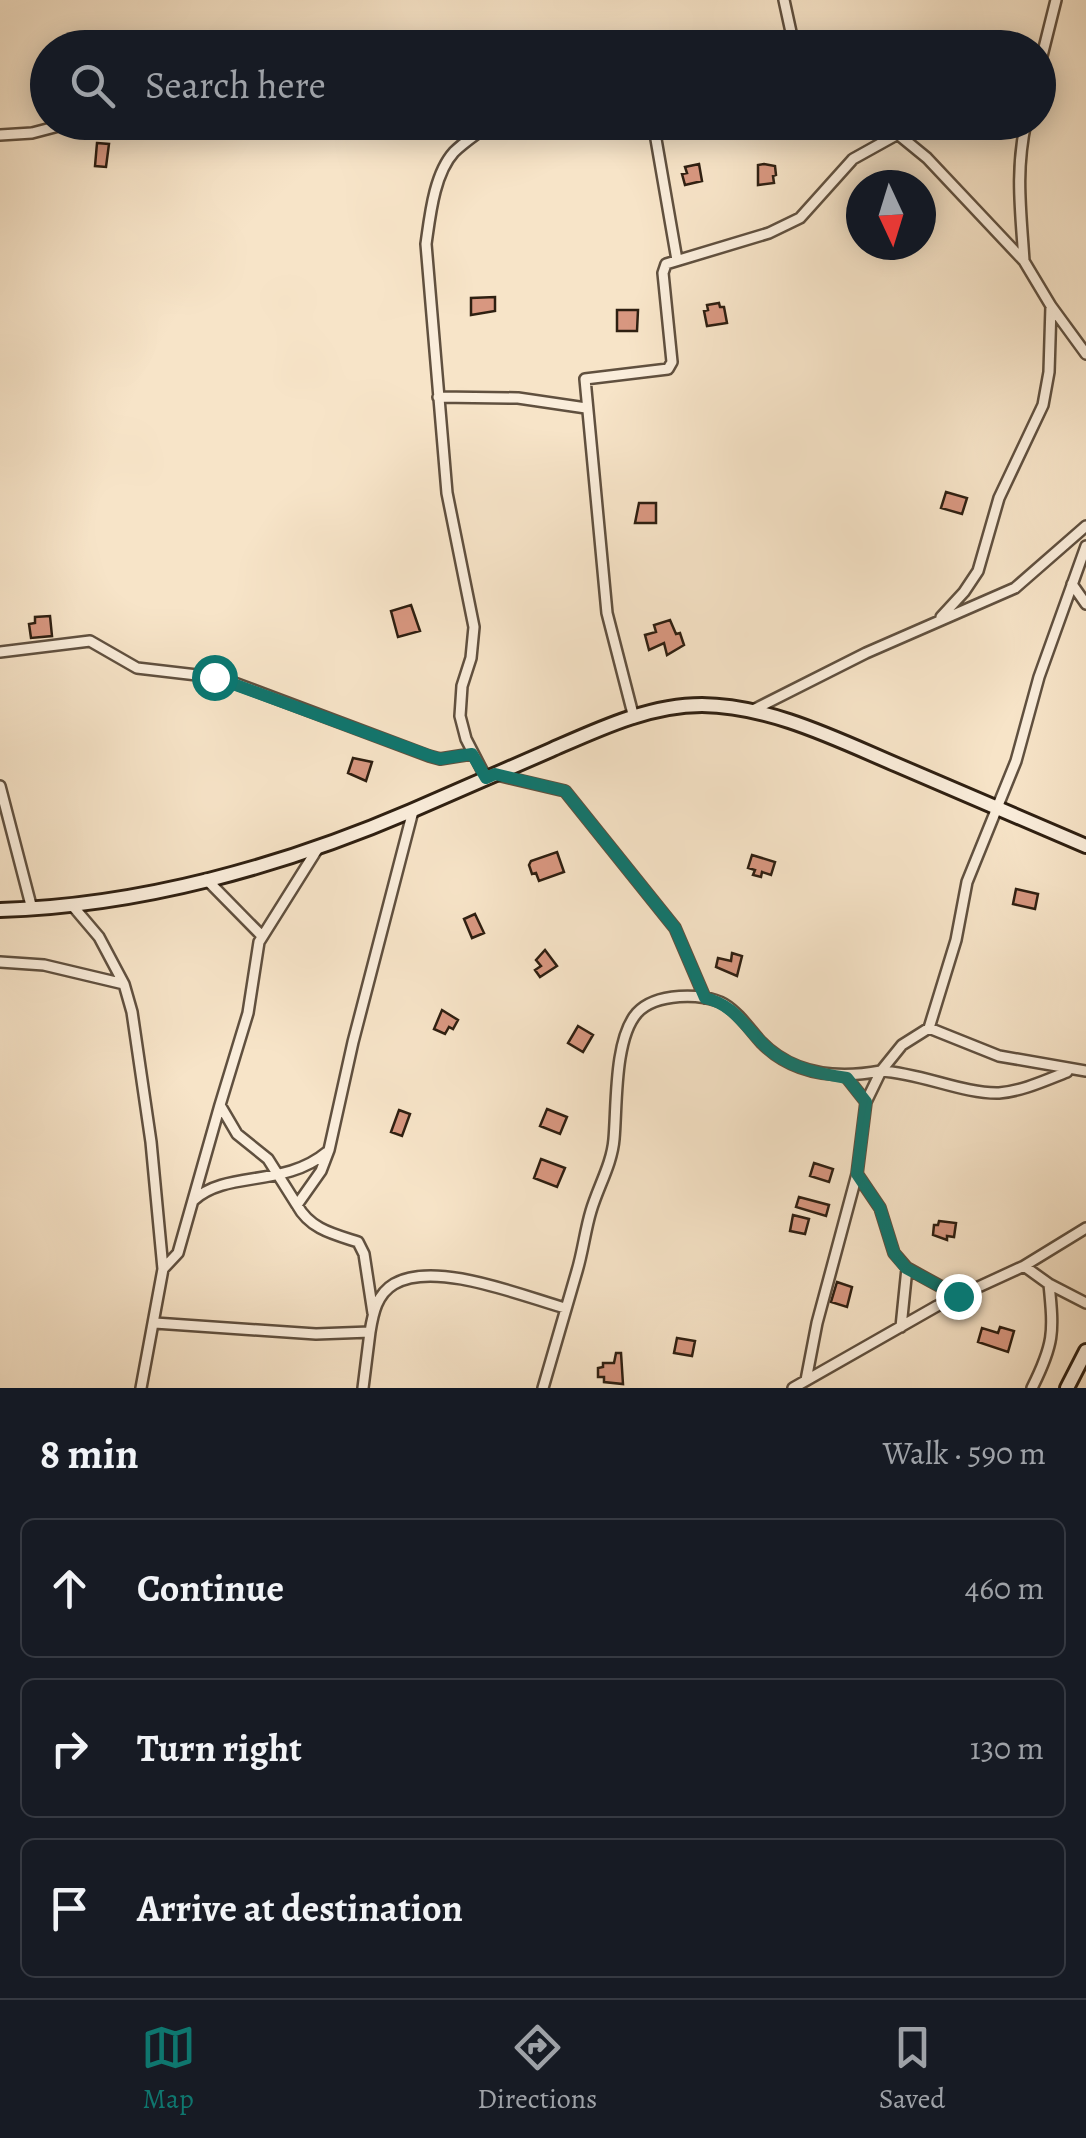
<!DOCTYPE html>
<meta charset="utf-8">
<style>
:root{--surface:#171b24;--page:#242831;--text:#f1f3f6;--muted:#9ea1a6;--line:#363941;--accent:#0f766e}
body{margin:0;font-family:Alegreya,serif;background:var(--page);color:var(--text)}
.compass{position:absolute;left:846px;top:170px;width:90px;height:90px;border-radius:50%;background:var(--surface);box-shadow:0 5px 25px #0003;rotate:176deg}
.stop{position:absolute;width:30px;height:30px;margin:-22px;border:8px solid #0f766e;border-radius:50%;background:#fff}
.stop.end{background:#0f766e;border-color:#fff;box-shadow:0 2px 10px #0008}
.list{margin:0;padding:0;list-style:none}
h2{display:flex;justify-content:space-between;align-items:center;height:130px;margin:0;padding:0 40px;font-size:42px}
h2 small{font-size:32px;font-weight:400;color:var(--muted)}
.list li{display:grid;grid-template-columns:65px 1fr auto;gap:30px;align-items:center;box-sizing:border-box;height:140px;margin:0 20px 20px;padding:0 20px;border:2px solid var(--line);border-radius:15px}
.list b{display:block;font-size:38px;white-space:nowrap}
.list em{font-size:32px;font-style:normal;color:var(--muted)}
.icon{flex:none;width:55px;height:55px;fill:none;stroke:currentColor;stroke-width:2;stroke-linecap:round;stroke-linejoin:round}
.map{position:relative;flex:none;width:1086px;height:1388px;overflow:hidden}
.search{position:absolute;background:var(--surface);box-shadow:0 5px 25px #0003;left:30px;right:30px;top:30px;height:110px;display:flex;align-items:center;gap:25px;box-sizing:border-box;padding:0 35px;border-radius:55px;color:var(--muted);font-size:38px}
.sheet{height:610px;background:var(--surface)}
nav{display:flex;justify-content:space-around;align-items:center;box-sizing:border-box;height:140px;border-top:2px solid var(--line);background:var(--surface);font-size:28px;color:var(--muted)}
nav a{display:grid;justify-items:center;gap:5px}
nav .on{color:var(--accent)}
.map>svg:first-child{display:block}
</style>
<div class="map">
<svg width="1086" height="1388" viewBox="0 0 1086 1388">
<rect width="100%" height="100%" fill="#f7e4c8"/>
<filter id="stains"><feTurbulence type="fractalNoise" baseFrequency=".002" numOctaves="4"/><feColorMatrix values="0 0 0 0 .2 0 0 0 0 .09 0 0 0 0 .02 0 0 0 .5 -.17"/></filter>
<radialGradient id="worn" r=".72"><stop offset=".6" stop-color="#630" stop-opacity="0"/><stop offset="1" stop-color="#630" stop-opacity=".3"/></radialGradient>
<path fill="#d89780" stroke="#2e1f11" stroke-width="2.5" d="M97,143L109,144L106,167L95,166Z
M699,164L702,181L685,185L682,174L687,173L685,167Z
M764,164L775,166L776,175L773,176L774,183L758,185V165Z
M495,297V311L471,315V298Z
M719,303L720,307H724L727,323L707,326L704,311L708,310L707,305Z
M617,310H638L637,331H617Z
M946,492L967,498L962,514L941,508Z
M639,503H656V523H635Z
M411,605L420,631L398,637L391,611Z
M50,616L52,636L31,638L29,624L35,623V617Z
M670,620L676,634L680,633L684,645L667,655L664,643L649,650L645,635L656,632L654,625Z
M353,758L372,762L366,781L348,773Z
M557,852L564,872L539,881L536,873L532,874L529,865L531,861Z
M752,855L775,862L771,875L762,872L761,877L753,875L755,870L748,868Z
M1016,889L1038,894L1035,909L1013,904Z
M475,914L484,933L472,938L464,919Z
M545,950L557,966L540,977L535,970L541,966L536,960Z
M732,953L742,956L737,976L716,967L718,958L731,961Z
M442,1010L458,1020L453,1029L449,1027L445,1034L434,1029Z
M578,1026L593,1035L583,1052L568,1043Z
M547,1109L567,1117L560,1134L540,1126Z
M399,1110L410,1114L402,1136L391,1132Z
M541,1159L565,1168L557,1187L534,1178Z
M814,1163L833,1169L829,1182L810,1176Z
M799,1197L829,1205L826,1216L796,1207Z
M793,1215L809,1219L805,1234L790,1231Z
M939,1221L956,1223L954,1237L947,1236V1240L933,1235L934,1225H938Z
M837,1282L852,1287L847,1307L831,1302Z
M1000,1327L1014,1331L1008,1352L978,1342L982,1328L998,1333Z
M677,1338L695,1341L692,1356L674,1353Z
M616,1353H621L623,1384L604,1382V1377H598V1368L603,1367V1363H614Z"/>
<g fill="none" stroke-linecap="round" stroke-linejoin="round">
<defs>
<path id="street" d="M784,0L791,32L799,48
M1038,72L1056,0
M125,122L201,128L209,122
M653,122L677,260
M883,122L927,158L1024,261L1051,306L1086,354
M0,135L32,133L74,122
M1024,261C1021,212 1015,172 1026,122
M438,397L518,398L586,408
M1072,584L1086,604
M941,617L964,592L978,571L999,498L1043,405L1049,372L1051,306
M0,652L90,641L137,668L214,677L232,682L429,756L440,759L472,754
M751,711L866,653L1015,588L1086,526
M634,718L607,613L585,379L668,369L672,362L663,273L666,264L769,233L800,218L853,159L898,134
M497,775L565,791L675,928L705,998
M486,778L466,739L460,716L462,686L471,658L474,627L447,493L426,244C430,216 434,174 454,152C465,141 480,132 492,122
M0,786L32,909
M206,879L262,936
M71,904L99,937L124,984L132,1012L151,1142L163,1269L141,1388
M0,962L44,965L124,984
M929,1028L956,940L967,882L1016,761L1039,677L1086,546
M847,1078L866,1102
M220,1105L248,1013L259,942L318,848
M194,1200C227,1170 284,1188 327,1152
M297,1205C310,1229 333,1234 358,1242L364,1254L373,1313
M1024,1266L1086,1228
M163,1269L178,1253L220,1105L237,1134L268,1159L297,1205L321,1171L329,1150L353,1042L413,811
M958,1296L907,1268L894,1253L880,1208L857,1174L866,1102L881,1071C921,1073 963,1094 999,1093C1023,1091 1046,1080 1067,1072
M155,1323L316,1334L370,1332C373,1313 377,1294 394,1284C435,1260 522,1296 565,1308
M901,1327L907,1268
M806,1380L817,1323L857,1174
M363,1388L370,1332
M543,1388C554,1349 566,1310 577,1271C583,1251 585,1231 591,1211C598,1187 612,1164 614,1139C617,1106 614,1039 637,1013C655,993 703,992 724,1004C739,1013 750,1030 761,1042C794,1076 838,1079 881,1071L902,1045L929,1028L999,1056L1086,1071
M793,1388L937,1306L1024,1266L1049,1284L1086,1303
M1032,1388C1054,1344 1054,1333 1049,1284"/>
<path id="secondary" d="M0,910C140,906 283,866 411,811C458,791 504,770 551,750C599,729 649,705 702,705C771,706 836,739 897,765C960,792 1023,819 1086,846
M1067,1388L1086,1351"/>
</defs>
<use href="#street" stroke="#60503f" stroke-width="14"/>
<use href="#secondary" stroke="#2e1f11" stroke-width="18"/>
<use href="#street" stroke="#faeddb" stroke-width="9"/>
<use href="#secondary" stroke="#faeddb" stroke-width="12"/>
</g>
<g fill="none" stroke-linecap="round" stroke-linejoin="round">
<path stroke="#0f766e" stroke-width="12" d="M214,677L430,756L440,759L472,754L486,778L495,774L565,791L675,928L705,998C737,1005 748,1033 772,1052C794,1069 821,1074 847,1078L866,1102L857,1174L880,1208L894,1253L906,1268L958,1296"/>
</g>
<rect width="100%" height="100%" filter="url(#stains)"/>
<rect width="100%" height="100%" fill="url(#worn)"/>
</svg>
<svg class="compass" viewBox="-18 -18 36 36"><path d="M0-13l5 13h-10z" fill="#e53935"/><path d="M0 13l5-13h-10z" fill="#9ea1a6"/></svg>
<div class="stop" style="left:214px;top:677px"></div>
<div class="stop end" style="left:958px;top:1296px"></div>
<div class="search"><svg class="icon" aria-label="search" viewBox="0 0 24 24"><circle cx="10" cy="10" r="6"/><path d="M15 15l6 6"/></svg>Search here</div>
</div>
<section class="sheet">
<h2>8 min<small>Walk · 590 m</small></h2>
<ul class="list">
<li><svg class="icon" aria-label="ahead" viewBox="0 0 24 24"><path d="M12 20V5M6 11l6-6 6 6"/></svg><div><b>Continue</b></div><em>460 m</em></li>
<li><svg class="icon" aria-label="right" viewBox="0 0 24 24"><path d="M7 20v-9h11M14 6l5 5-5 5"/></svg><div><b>Turn right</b></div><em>130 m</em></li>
<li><svg class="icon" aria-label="arrive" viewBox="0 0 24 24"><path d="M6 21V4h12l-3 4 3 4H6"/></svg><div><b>Arrive at destination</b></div></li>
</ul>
</section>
<nav>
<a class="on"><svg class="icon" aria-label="map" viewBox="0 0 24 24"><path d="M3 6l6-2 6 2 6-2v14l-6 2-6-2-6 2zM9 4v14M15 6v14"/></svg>Map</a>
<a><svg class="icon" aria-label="directions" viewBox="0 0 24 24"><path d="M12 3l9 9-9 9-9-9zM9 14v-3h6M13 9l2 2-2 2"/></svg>Directions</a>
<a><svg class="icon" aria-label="saved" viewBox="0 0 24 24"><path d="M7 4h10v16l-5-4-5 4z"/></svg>Saved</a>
</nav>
